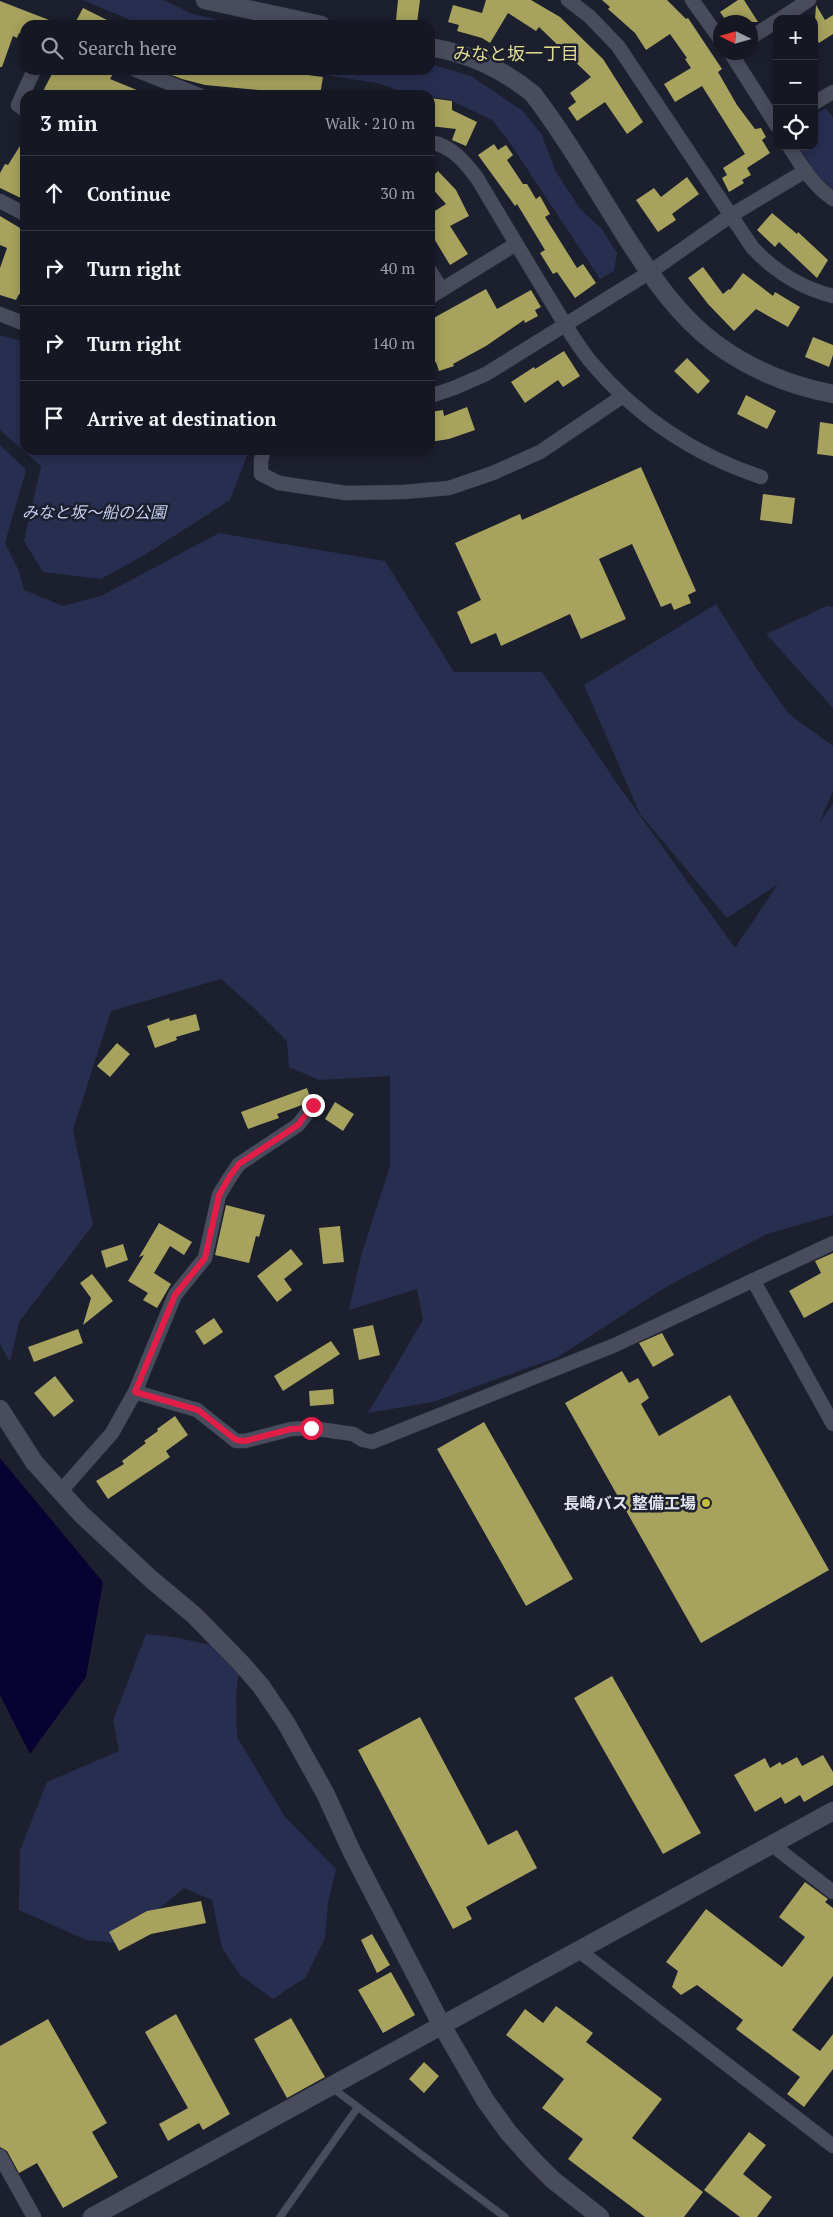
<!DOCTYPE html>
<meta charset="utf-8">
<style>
:root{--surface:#151722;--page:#22242f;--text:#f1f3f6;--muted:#9d9fa5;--line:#343640}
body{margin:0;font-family:"PT Serif","Noto Sans JP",serif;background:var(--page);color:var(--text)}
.controls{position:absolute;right:15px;top:15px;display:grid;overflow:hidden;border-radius:10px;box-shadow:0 2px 12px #0003}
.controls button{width:45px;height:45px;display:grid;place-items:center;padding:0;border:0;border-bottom:1px solid var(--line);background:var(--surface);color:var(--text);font:25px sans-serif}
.compass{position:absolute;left:713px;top:15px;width:45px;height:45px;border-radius:50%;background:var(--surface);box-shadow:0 2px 12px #0003;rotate:275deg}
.stop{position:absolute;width:15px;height:15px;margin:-11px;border:4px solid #e11d48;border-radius:50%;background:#fff}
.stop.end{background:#e11d48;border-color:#fff;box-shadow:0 1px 5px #0008}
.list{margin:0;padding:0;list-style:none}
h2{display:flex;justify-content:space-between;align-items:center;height:65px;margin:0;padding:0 20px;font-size:21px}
h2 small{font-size:16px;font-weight:400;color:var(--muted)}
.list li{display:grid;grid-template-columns:32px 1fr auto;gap:15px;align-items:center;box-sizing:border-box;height:75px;padding:0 20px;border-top:1px solid var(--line)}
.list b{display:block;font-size:19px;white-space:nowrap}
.list em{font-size:16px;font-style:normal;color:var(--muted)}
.icon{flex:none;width:28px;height:28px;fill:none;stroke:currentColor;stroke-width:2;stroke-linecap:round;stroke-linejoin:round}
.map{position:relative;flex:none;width:833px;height:2217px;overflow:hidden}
.search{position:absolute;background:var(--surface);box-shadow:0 2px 12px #0003;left:20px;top:20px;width:415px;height:55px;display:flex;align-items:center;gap:12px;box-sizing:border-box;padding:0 18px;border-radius:15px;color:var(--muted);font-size:19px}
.panel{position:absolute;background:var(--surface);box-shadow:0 2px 12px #0003;left:20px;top:90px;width:415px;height:365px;border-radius:15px}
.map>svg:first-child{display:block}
</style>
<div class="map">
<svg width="833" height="2217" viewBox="0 0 833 2217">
<rect width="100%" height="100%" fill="#1c1f2d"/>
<path fill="#282e50" d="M83,0H163L193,14L241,25H142Z
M430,64L471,76L523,111L542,135L556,172L581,210L601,228L617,253L614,271L600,279L508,140L492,120L448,99L430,97V95L408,94L378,83L291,70H430Z
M826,108L833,118V189L816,174L799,146H814V115Z
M0,335L25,342V450H249L230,500L143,556L101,579L43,572L24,541L41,466L0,430Z
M0,445L26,470L5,543L19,571L24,590L63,606L101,596L219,533L385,561L454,672H542L616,782L735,948L778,884L727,918L640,814L584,685L716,604L757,669L789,714L833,746V791L819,823L833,804V1215L767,1234L666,1287L558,1357L433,1402L368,1413L423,1320L417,1289L349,1310L361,1256L390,1166V1076L319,1080L289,1067L287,1041L254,1008L221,979L111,1011L73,1130L93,1225L19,1322L10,1362L0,1344Z
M827,606L833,607V708L766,634Z
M146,1634L173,1637L241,1651L236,1696L237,1737L285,1817L336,1869L328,1903L325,1938L306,1977L273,1999L240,1975L222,1948L212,1900L184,1888L117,1943L86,1940L19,1910L20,1850L47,1782L119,1751L113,1720Z"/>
<path fill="#070232" d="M0,1458L103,1582L86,1677L30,1754L0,1695Z"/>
<path fill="#a7a35e" d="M398,0H420L417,23L396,20Z
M486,0H531L560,17L603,59L643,122L627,134L605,102L577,121L568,108L576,102L570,93L591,77L539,27L536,31L508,13L490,43L482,38L457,31L459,25L448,22L453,5L482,13Z
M602,0H667L686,19L688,18L722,69L718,72L737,105L755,129L761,128L766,137L762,140L770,153L747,168L751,175L742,180L744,183L729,192L722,178L727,175L723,168L745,154L702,86L675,102L664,84L691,68L685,59L687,58L670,34L646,50L635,33L608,9L610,7Z
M738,0H744L758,22H727L720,12Z
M0,1L62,25H25V36L19,33L17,38L13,36L2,67H0Z
M816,5L825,20L833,15V34L819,43L814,35Z
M83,8L117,25H74Z
M54,70H115L110,79L149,95H41Z
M166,70H284V72L323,77L320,95H258V90L205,85L182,79L166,73Z
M430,98L452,101V110L477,122L466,146L452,140L456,129L430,126Z
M25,138V200L0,188V173L5,164L8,165Z
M494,144L498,150L506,145L513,155L507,160L523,184H527L536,199L540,196L550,214L545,217L577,268L583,264L596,283L575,298L557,272L553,274L540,253L545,250L517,204L515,206L478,155Z
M438,171L456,190L469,216L450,226L468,254L450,265L430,232V214L446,204L430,186V179Z
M687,177L699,194L672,214L676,220L658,232L636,200L654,188L661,197Z
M772,213L797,234L798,232L828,260L817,278L779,242L775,247L757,230Z
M0,216L25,231V296L19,294L16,300L0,295V268L7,248L0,245Z
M703,267L723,294L729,289L730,290L743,273L773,296L775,292L800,307L788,327L756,309L734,331L708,304L688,278Z
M486,289L497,309L531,290L541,307L535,310L538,316L525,323L524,320L486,346L453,364L454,366L439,371L436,362L430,364V320Z
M813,337L833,345V355L829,367L805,357Z
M564,351L580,376L563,387L558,380L525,403L511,382L534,367L535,369Z
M687,358L710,381L698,394L674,371Z
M746,395L776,411L767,429L737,414Z
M467,407L475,430L449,439L430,442V412L443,410L444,416Z
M820,422L833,424V456L817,454Z
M641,467L696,591L688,595L691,603L674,610L671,603L661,607L632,544L599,559L626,619L581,639L570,614L501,646L496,633L471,644L457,612L481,600L455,543L520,514L522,520Z
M763,494L795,498L792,524L760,520Z
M196,1014L200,1030L176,1037L177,1040L155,1048L147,1026L169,1018L170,1021Z
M117,1043L130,1054L110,1077L97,1066Z
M307,1088L310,1097L302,1105L277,1114L279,1118L248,1129L241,1112Z
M335,1102L354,1114L343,1131L325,1119Z
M226,1205L265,1215L259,1237L256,1236L249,1263L215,1255Z
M159,1223L192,1242L184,1255L170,1246L154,1273L171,1284L157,1308L143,1300L148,1293L128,1281L144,1255L139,1257Z
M340,1226L344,1262L323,1264L319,1228Z
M123,1244L128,1260L106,1268L101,1251Z
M291,1249L303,1264L284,1279L292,1290L277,1302L257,1276Z
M833,1253V1302L804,1318L789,1291L821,1273L815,1261Z
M92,1274L113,1301L83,1325L91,1298L80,1283Z
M214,1318L223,1332L204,1345L195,1331Z
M373,1325L380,1355L359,1360L353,1329Z
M78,1329L83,1343L34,1362L28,1347Z
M662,1333L674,1355L653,1367L639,1343Z
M331,1341L340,1354L283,1391L274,1376Z
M622,1371L629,1383L638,1378L649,1398L641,1404L659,1436L730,1395L829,1570L701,1643L565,1403Z
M55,1376L74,1401L54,1417L34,1393Z
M333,1389L334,1404L310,1406L309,1391Z
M175,1416L188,1435L166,1451L170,1457L108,1499L96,1481L124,1464L122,1461L146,1443L144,1441L158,1431L157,1429Z
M484,1422L573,1579L526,1606L437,1449Z
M612,1676L701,1833L663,1854L574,1698Z
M420,1717L488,1845L517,1830L537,1868L466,1907L472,1919L453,1929L358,1750Z
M823,1755L833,1772V1785L804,1802L800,1795L785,1804L781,1797L755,1812L734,1775L765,1758L770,1768L780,1762L782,1765L797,1757L802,1766Z
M805,1882L828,1899L825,1902L833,1908V1976L792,2030L820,2051L833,2034V2069L804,2107L787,2094L800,2077L736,2029L743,2020L697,1985L681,1995L672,1987L678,1971L666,1962L706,1909L782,1967L805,1937L779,1917Z
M201,1901L206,1923L151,1934L119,1951L109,1932L147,1911Z
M372,1934L390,1965L377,1973L361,1940Z
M391,1972L415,2015L383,2033L358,1990Z
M556,2006L593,2033L586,2042L662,2099L632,2138L703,2192L684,2217H645L568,2159L583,2139L542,2108L564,2079L506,2035L525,2009L543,2023Z
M176,2014L230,2114L203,2130L199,2123L168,2141L159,2124L188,2108L145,2032Z
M291,2018L325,2077L287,2098L254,2039Z
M48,2019L107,2123L92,2132L118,2177L63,2208L37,2163L19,2173L7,2151L0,2147V2046Z
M424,2062L439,2076L424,2093L409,2079Z
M749,2132L766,2145L743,2174L772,2197L757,2217H740L704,2190Z"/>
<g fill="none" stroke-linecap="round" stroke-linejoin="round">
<defs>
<path id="service" d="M331,2087L505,2217
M280,2217L358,2107"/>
<path id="minor" d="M568,0L589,16L618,46L752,247C774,271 801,288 833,296
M692,0L720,39
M780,19L809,0
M750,38L777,21
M730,52L777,126
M136,70L199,95
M814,103L833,92
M25,110L18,105L34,70
M430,142C452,146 465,162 477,178C501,218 525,259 549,298C562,319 575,343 591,362C637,417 692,454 761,477
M789,146C802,167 813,185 833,199
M0,201L25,214
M430,271L442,290
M430,297L516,244
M0,314L25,324
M430,396L454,388L486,374L650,272L730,216L805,171
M264,450L261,460V474L279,483L346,493L404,492L449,488L493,473L540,452L623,396
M753,1280L833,1424
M135,1392L197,1410L236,1441H245L291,1429L311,1428L353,1434L363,1440L372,1442L615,1345L833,1243
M61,1491L112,1433L135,1392L175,1295L205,1258L219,1195L230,1177L239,1164L298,1125L313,1105
M771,1844L833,1892
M578,1950L833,2146
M0,2156L34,2217"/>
<path id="tertiary" d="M205,0L321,25
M430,47C470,54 501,68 533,94C568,140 597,191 628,240C652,277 679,317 716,344C750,369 791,386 833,394
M0,1409L34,1462L81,1514L152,1580L194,1615L240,1662L261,1686L286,1723L325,1793L352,1852L441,2024L485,2100L508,2132L533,2160L553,2180L600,2217
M92,2217L833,1811"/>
</defs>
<use href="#service" stroke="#373945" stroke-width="8"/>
<use href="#minor" stroke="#373945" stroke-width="15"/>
<use href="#tertiary" stroke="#373945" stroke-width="19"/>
<use href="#service" stroke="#494c5d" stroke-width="7"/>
<use href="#minor" stroke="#494c5d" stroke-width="14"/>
<use href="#tertiary" stroke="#494c5d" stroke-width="18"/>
</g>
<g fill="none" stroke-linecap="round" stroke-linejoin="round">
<path stroke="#e11d48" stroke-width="6" d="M311,1428L291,1429L245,1441L236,1440L198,1410L135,1392L175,1295L205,1258L219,1195L230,1176L239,1164L298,1125L313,1105"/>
</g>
<circle fill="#c4bd3e" stroke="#1c1f2d" stroke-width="2" cx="706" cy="1503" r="5"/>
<g text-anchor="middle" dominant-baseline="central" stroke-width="5" stroke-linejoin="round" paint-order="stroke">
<g font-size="16" font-style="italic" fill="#c5cef0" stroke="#1c1f2d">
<text x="94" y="512">みなと坂〜船の公園</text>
</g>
<g font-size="16" font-weight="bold" fill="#e2e4ee" stroke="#1c1f2d" text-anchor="end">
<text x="696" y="1503">長崎バス 整備工場</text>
</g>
<g font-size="18" fill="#e2de90" stroke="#1c1f2d">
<text x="516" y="53">みなと坂一丁目</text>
</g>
</g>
</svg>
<div class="controls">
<button>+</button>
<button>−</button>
<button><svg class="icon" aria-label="locate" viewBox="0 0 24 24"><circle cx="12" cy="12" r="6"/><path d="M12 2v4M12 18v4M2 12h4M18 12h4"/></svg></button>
</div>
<svg class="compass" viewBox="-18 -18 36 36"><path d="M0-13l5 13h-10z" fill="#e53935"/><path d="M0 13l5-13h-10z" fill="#9d9fa5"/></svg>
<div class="stop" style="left:311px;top:1428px"></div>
<div class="stop end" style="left:313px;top:1105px"></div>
<div class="search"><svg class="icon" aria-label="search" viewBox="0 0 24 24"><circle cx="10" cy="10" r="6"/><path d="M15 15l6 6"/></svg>Search here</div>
<section class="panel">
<h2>3 min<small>Walk · 210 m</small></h2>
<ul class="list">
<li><svg class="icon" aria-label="ahead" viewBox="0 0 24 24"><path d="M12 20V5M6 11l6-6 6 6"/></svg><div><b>Continue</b></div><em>30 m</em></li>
<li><svg class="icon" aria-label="right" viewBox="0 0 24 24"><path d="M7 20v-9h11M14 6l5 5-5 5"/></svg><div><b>Turn right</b></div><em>40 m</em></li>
<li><svg class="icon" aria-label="right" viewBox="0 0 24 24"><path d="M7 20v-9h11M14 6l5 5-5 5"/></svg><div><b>Turn right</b></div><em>140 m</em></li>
<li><svg class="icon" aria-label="arrive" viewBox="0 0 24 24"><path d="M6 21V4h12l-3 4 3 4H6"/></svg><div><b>Arrive at destination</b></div></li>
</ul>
</section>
</div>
